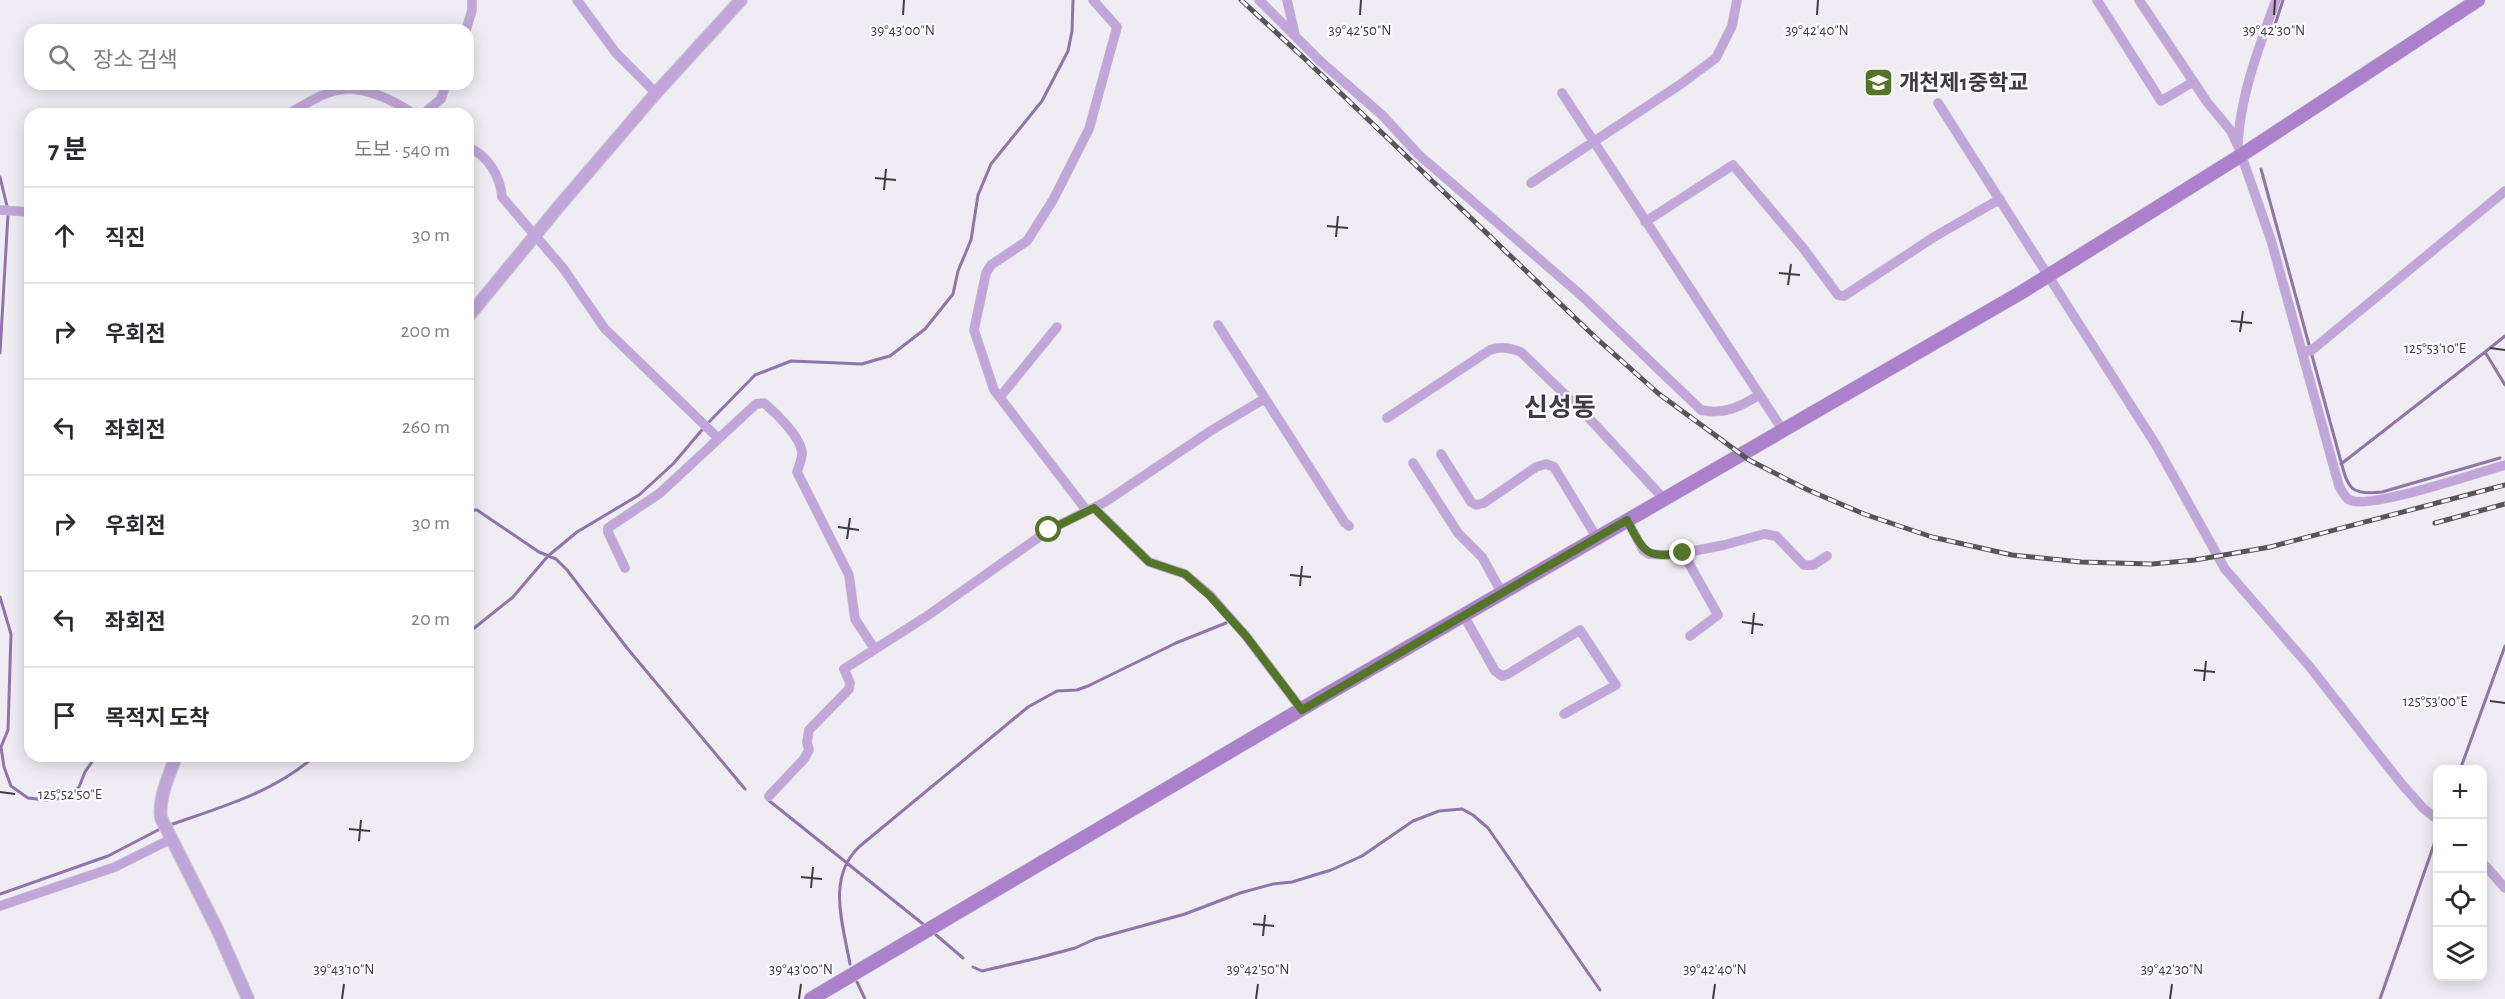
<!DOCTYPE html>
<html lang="ko">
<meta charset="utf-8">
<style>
:root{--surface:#fff;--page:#f7f7f7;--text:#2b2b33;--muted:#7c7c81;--line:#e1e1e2}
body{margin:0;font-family:"Alegreya Sans","Noto Sans KR",sans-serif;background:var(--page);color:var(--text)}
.controls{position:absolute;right:18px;bottom:18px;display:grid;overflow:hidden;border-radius:12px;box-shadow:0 3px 15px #0003}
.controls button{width:54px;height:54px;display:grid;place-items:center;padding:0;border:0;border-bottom:2px solid var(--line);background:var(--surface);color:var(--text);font:30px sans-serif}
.stop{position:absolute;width:18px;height:18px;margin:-14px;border:4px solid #54742a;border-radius:50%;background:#fff}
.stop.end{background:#54742a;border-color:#fff;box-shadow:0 2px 6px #0008}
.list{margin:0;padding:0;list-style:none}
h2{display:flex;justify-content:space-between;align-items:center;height:78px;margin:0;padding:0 24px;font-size:26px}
h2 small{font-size:20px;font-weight:400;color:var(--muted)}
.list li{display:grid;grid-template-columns:39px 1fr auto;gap:18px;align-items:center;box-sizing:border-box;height:96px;padding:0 24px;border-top:2px solid var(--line)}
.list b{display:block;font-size:22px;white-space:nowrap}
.list em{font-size:20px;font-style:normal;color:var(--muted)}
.icon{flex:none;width:33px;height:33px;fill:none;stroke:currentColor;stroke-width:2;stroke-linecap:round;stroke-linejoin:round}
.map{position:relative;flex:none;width:2505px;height:999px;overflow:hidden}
.search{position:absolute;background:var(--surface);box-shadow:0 3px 15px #0003;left:24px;top:24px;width:450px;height:66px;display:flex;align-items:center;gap:15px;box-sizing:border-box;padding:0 21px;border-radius:18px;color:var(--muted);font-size:22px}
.panel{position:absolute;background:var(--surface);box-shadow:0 3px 15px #0003;left:24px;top:108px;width:450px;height:654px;border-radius:18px}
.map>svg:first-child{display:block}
</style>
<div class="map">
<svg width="2505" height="999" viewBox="0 0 2505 999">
<rect width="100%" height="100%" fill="#f0ecf4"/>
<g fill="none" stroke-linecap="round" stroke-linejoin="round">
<path stroke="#9175a8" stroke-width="3" d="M2273,31L2283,0
M2261,169L2340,458C2348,487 2349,496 2382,492L2500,458
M0,177L7,206
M2505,336L2485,352L2505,385
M0,353L8,214
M2341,464L2485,352
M468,510H477L539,552L556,559L567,570L627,648L745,789
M0,597L11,634L8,730L1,747L4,767L11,786L28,798L46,800L65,798L79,787L85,772L96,756
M468,633L513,597L548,556L577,532L639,495L673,464L707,424L755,375L791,361L862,364L879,359L890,356L925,329L953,294L958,271L971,240L978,195L991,164L1042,101L1068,51L1072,31L1073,0
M2460,770L2505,646
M767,799L923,924
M170,825C221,807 273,793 315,756
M0,894L108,856L160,829
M935,934L963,958
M850,964C843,924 826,877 860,846L1028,707L1057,691L1077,690L1088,686L1176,643L1226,623
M973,967L982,971L1038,958L1075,948L1095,939L1185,914L1240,893L1273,884L1292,882L1331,870L1362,856L1413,821L1439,811L1462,809L1473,815L1488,828L1600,990
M857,982L865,999
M2380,999L2438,833"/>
<defs>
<path id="minor" d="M577,0L616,53L656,93
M1259,0L1320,61L1382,115L1419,155L1582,296L1701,410C1724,415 1740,407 1759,395
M1287,0L1295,35
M2097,0L2161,101L2193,82
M2139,0L2207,102L2231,131L2237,144
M2276,0C2260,44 2239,99 2238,146L2271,240L2339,486C2342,491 2345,498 2350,500C2370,510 2479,472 2505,465
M466,30L472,10V0
M1562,93L1782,429
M1938,103L2156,445L2225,569L2310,667L2400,782L2423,808L2438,820
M288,114C303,106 318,95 334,91C360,83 393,100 414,114
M423,114L441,99L446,84
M468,147C488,156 500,175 502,197L563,268L605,329L717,437
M1531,183L1681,84L1716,58L1732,26L1737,0
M0,210L30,212
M1645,222L1733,165L1803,248L1838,295L1844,296L1934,237L2000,199
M1218,325L1345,523L1349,526
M2303,352L2312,350L2505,191
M1000,397L1057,327
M1387,418L1490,350C1502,346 1510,348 1521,352L1587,416L1664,499
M1441,454L1471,502L1476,505L1484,503L1536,467L1546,464L1554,467L1597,538
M1413,463L1458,533L1482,557L1502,593
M1094,508L1149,562L1185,574L1210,595L1246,636L1302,710
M1087,511L994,390L974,330L986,273L991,265L1027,241L1053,200L1089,129L1117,27L1093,0
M1627,520L1643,550L1649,554L1667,555L1683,553L1724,545L1764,534L1776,536L1804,565H1813L1827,556
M1683,553L1718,615L1690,636
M625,568L608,532V528L660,493L756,404L764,403C775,412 801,437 802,453C802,459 799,466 797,472L849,575L855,619L874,648
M1464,616L1495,671L1502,676L1508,674L1580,630L1616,685L1564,714
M769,796L804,759L809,750L807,742L809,730L849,689L850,683L844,669L927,616L1049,530L1105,502L1212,430L1264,399
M2482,862L2505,888
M0,906L115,867L171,839"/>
<path id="tertiary" d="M468,317L560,205L656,93L741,0
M176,756C169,776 158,798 161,818L218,931L248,999"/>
<path id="secondary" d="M811,999L1317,700L2022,292L2240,156L2478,0"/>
</defs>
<use href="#minor" stroke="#ccc9d0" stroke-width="10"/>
<use href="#tertiary" stroke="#ccc9d0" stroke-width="14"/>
<use href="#secondary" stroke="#ccc9d0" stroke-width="15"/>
<use href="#minor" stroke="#c1a6d9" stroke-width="9"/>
<use href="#tertiary" stroke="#c1a6d9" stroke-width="12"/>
<use href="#secondary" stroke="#ab81cc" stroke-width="14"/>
<defs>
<path id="rail" d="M1241,0L1305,59L1595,337L1659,394L1749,460L1808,490L1864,514L1932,537L2012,555L2081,562L2152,564L2195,560L2270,547L2505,485
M2435,523L2505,504"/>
</defs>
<use href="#rail" stroke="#585559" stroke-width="5"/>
<use href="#rail" stroke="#fcfaff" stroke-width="3" stroke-dasharray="9" stroke-linecap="butt"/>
</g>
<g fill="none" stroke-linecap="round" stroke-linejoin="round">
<path stroke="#54742a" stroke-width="8" d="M1049,530L1094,508L1149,562L1185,574L1210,596L1246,636L1302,710L1627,520C1644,552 1645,559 1683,553"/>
</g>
<path fill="none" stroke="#3e3c3f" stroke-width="2" d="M903,15L904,0M1360,15L1361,0M1817,15L1818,0M2274,15L2275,0M875,178L896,180M884,190L886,169M1327,226L1348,228M1336,237L1338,216M1779,273L1800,275M1788,285L1791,264M2231,321L2252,323M2240,332L2243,311M2490,348L2505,350M838,527L859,530M847,539L850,518M1290,575L1311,577M1300,586L1302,566M1742,622L1763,625M1752,634L1754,613M2194,670L2215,672M2204,681L2206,661M2490,701L2505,703M0,792L15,794M349,829L370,831M359,841L361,820M801,877L822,879M811,888L813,867M1253,924L1274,926M1263,936L1265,915M342,999L344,984M799,999L801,984M1256,999L1258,984M1713,999L1715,984M2170,999L2172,984"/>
<defs>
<symbol id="school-square" viewBox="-11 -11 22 22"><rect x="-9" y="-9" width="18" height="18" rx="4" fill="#54742a" stroke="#fcfaff"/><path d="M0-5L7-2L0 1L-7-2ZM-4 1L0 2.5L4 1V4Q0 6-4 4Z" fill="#fff"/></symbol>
</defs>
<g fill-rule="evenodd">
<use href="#school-square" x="1862" y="66" width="33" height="33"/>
</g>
<g text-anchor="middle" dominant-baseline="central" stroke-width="4.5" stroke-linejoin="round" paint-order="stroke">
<g font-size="22" font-weight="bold" fill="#3e3c3f" stroke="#fcfaff" text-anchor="start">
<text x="1899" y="83">개천제1중학교</text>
</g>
<g font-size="26" font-weight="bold" fill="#3e3c3f" stroke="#fcfaff">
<text x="1560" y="408">신성동</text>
</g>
</g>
<g font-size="15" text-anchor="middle" fill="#3e3c3f" stroke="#fcfaff" stroke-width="4.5" stroke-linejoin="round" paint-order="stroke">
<text x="903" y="35">39°43'00"N</text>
<text x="1360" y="35">39°42'50"N</text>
<text x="1817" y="35">39°42'40"N</text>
<text x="2274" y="35">39°42'30"N</text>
<text x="2435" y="353">125°53'10"E</text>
<text x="2435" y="706">125°53'00"E</text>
<text x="70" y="799">125°52'50"E</text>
<text x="344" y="974">39°43'10"N</text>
<text x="801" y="974">39°43'00"N</text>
<text x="1258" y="974">39°42'50"N</text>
<text x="1715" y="974">39°42'40"N</text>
<text x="2172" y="974">39°42'30"N</text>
</g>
</svg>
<div class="controls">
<button>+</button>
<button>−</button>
<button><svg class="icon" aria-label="locate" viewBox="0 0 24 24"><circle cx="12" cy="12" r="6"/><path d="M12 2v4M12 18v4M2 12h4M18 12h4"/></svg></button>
<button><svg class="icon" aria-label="layers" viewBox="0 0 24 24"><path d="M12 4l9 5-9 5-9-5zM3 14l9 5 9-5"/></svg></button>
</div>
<div class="stop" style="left:1049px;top:530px"></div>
<div class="stop end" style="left:1683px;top:553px"></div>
<div class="search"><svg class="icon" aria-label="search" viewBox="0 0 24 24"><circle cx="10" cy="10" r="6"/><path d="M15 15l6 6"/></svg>장소 검색</div>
<section class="panel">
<h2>7 분<small>도보 · 540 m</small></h2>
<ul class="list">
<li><svg class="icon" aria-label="ahead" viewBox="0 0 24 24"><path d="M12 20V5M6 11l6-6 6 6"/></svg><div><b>직진</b></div><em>30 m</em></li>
<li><svg class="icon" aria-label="right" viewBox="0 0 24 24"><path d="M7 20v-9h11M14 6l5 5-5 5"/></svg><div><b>우회전</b></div><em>200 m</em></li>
<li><svg class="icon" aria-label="left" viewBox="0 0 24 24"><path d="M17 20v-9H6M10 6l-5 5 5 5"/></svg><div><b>좌회전</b></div><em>260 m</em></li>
<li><svg class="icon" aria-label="right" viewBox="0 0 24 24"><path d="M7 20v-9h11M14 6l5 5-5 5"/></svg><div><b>우회전</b></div><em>30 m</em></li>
<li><svg class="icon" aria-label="left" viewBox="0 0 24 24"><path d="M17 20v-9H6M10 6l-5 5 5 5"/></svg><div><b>좌회전</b></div><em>20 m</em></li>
<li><svg class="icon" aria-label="arrive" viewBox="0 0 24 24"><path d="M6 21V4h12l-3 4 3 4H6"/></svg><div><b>목적지 도착</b></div></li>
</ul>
</section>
</div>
